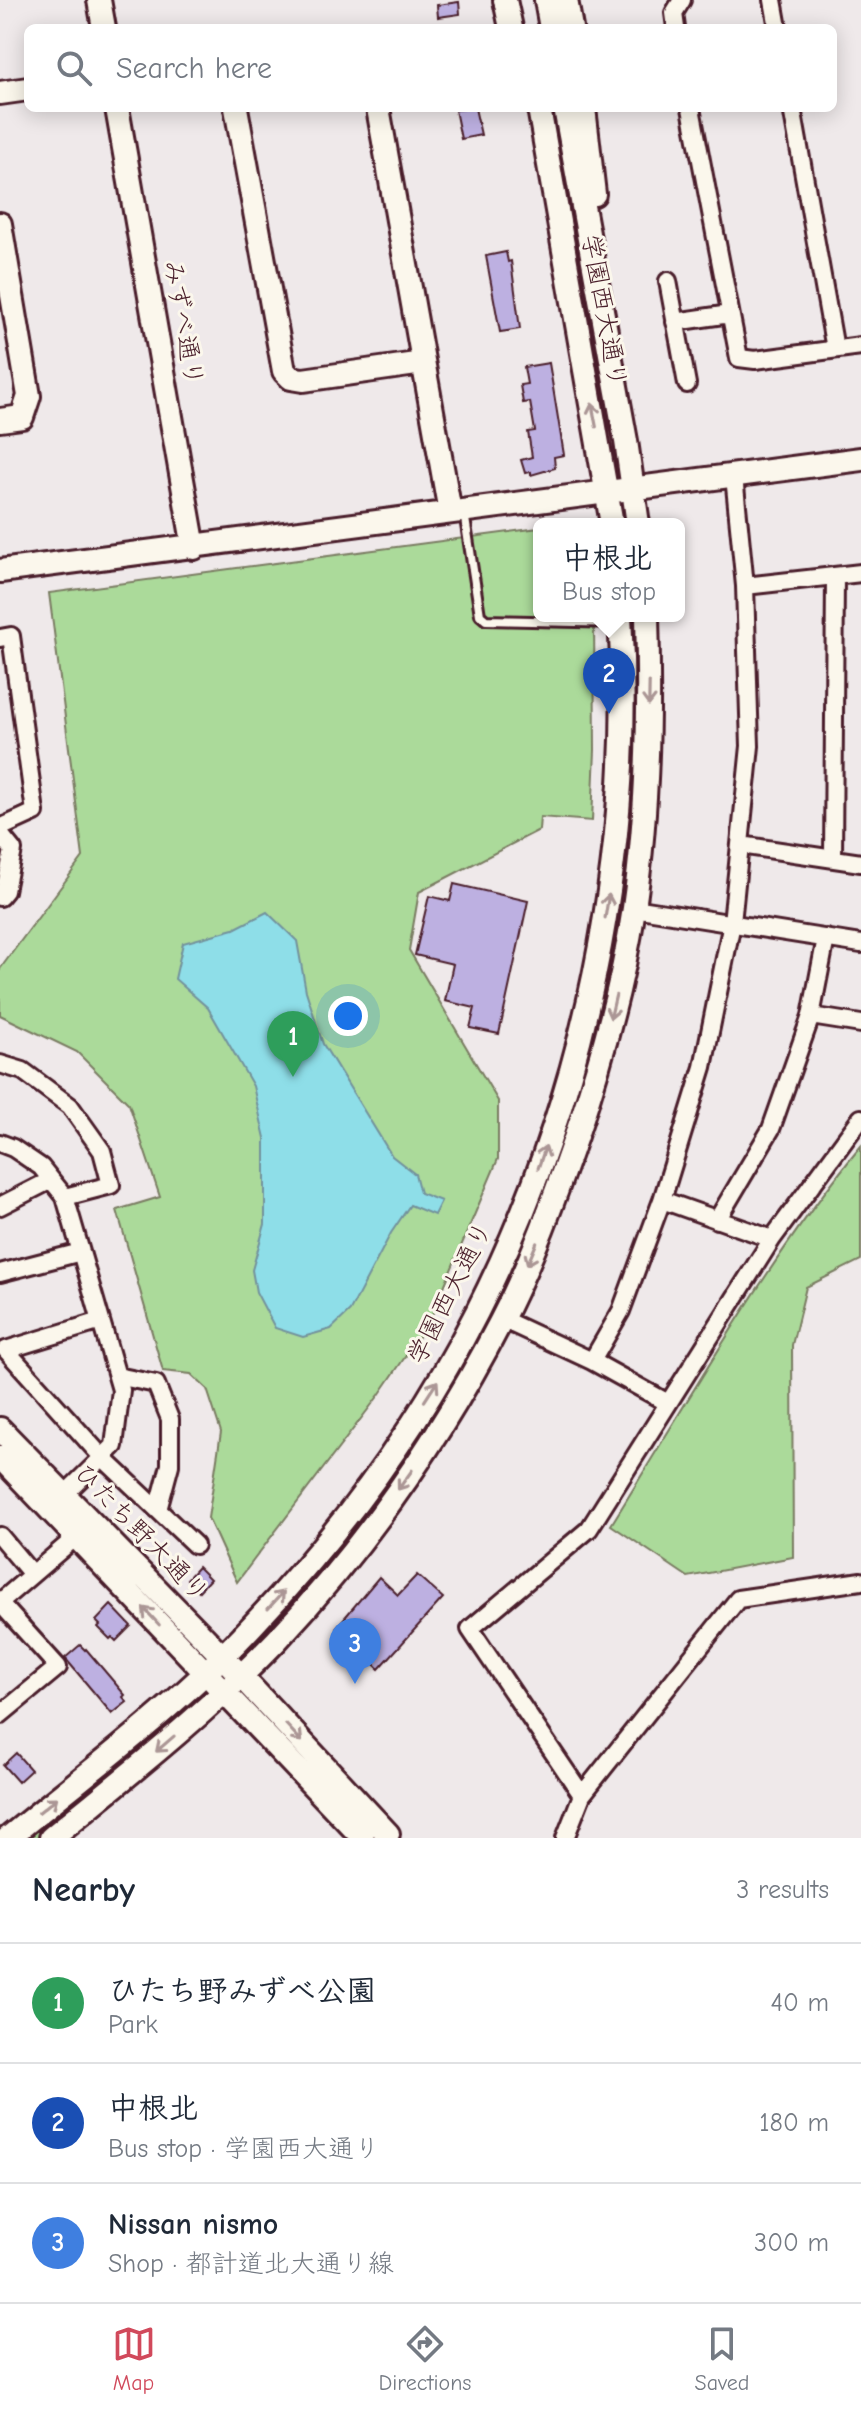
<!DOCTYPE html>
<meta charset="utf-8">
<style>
:root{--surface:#fff;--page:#f6f6f7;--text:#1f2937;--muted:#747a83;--line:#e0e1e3;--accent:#d1495b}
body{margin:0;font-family:"Comic Neue","Klee One",sans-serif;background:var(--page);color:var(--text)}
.you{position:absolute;left:348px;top:1016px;width:28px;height:28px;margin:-20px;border:6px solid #fff;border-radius:50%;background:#1a73e8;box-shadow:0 0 0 12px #1a73e833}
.badge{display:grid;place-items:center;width:52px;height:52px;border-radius:50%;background:var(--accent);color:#fff;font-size:26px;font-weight:700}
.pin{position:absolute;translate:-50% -66px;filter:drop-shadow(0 2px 4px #0008)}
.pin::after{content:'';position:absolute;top:42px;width:28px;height:24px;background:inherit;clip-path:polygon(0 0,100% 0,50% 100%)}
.popup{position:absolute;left:533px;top:518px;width:152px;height:104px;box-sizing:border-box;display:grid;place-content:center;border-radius:12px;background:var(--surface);filter:drop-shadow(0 2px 6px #0005);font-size:26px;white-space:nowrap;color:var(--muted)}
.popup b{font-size:30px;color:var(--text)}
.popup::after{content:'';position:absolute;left:50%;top:100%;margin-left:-16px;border:16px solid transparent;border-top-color:var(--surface)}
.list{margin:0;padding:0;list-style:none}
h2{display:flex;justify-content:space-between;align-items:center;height:104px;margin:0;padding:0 32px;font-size:34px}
h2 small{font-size:26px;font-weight:400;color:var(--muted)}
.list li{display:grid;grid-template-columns:52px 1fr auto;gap:24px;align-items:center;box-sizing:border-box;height:120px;padding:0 32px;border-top:2px solid var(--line)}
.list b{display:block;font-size:30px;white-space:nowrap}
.list p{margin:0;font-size:26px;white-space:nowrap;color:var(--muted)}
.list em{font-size:26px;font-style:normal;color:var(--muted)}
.icon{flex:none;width:44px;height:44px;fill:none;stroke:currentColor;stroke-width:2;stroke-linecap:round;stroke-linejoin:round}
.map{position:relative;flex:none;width:861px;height:1838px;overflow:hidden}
.search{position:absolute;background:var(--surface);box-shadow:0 4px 20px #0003;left:24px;right:24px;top:24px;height:88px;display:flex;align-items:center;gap:20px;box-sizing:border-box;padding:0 28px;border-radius:12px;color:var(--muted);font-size:30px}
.sheet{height:464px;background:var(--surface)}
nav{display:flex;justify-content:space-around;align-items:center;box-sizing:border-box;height:112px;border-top:2px solid var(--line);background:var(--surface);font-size:22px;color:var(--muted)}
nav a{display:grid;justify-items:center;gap:4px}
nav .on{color:var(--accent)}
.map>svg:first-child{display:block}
</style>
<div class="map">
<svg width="861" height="1838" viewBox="0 0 861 1838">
<rect width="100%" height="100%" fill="#efe9ea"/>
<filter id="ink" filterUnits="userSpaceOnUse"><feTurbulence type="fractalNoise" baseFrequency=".0125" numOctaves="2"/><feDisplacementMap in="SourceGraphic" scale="16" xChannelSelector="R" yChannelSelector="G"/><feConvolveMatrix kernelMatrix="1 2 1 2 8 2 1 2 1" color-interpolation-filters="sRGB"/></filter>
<g filter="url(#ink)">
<path fill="#abda9a" stroke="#7a7c62" stroke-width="2" d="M539,528V616H594L595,750L592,821L540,817L539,830L419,892L409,950L498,1101V1159L429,1322L379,1395L237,1582L208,1518L221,1432L207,1389L191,1374L163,1371L117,1210L160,1197L129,1104L77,1052L0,1015V969L83,857L49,593Z
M633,616H639L636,832L608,1003L573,1129L497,1310L422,1441L345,1546L309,1581L266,1629H264L441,1391L585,1048L630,661Z
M861,1146V1260L806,1287L792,1345L793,1557L688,1577L611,1525C691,1397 765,1263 861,1146Z
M178,1718L179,1720L168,1732L36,1838H19L100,1777L116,1770Z"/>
<path fill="#8edee8" stroke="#73929c" stroke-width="2" d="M267,912L297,941L306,991L323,1044L392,1156L415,1174L420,1193L441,1201L434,1215L410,1205L391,1233L350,1311L331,1329L303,1337L275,1328L256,1292L252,1270L265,1224V1138L253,1086L208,1008L175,979L183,943L234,929Z"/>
<path fill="#bdb0e1" stroke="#4a1f2b" stroke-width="2" d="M459,2L460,14L438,17L437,5Z
M475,108L481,135L461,139L455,110Z
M506,252L508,262L511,261L520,329L500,332L486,256Z
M549,363L564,455L554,457L555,468L531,475V472L525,473L521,460L532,457L528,432L535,431L530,402L523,403L520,385L527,384L524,367Z
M454,884L528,901L499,1034L470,1028L475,1008L445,1001L453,964L415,955L429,896L450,901Z
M198,1567L210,1579L199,1591L187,1579Z
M417,1575L443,1598L379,1669L336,1628L379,1577L398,1595Z
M111,1605L131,1626L116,1641L112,1637L110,1639L98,1627L100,1625L96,1621Z
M80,1645L85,1650L86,1649L125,1695L123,1697L127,1702L112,1714L65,1658Z
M16,1753L31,1770L18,1782L3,1765Z"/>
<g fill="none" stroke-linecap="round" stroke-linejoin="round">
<defs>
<path id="lane" d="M464,512L480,615L486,620L620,623"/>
<path id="street" d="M773,0L778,28
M676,28L674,13L682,0
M691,108L739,358L755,360L861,346
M792,108L835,349
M668,281L687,384
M675,322L730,314
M745,586L861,573
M0,638L11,636L35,812L0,828
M0,834L13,850L5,891L0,897
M741,845L861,863
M833,859L835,576
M634,908L861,944
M811,1016L861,1024
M0,1064L23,1071L70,1106L102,1151L111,1185L65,1197
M0,1143L13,1148L41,1167L65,1197L121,1390L114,1446L65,1494
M662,1200L772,1239
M0,1206L51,1180
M717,1220L771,1129L811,1016L826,938
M0,1273L81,1252
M502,1319L592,1361L668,1403
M101,1321L6,1350L102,1457L195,1545
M592,1361L621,1311L662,1200L703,1067L732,923L750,746L745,586L734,476
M117,1376L156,1384L170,1419V1465L158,1510
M0,1536L31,1573
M0,1602L76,1537
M0,1603L58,1667L0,1715
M582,1795L470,1629L589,1529L772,1239L861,1118
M565,1838L582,1795L738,1599L861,1581"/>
<path id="secondary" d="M99,0L104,28
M505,0L511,28
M546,0L551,28
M566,0L571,28
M0,93L28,89
M117,108L194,548
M236,108L284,371L291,378L303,380L423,363
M378,108L450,512
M539,108L612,524
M565,108L626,441L638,524
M584,108L594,194
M0,224L29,396L22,417L0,420
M0,571L861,459
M0,1429L222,1656L388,1834L385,1838
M0,1457L363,1838
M8,1838C91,1770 179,1705 252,1626C340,1533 419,1426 477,1312C585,1099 635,854 620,616
M51,1838C128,1775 207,1713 276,1641C365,1546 442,1436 501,1321C532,1261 554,1199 576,1136C601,1062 623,985 634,908C648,811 650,713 647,616"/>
</defs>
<use href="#lane" stroke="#4a1f2b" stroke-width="14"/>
<use href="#street" stroke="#4a1f2b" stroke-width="22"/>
<use href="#secondary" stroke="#4a1f2b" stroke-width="28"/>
<use href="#lane" stroke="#fbf7ec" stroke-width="8"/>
<use href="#street" stroke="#fbf7ec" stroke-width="16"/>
<use href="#secondary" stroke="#fbf7ec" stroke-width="22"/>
</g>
<defs><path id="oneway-shaft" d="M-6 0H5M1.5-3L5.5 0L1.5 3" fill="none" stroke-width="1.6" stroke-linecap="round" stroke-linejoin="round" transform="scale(2)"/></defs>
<g stroke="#ab9695">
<use href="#oneway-shaft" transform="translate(594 415) rotate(-101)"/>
<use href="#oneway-shaft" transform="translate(649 694) rotate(91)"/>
<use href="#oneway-shaft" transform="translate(607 906) rotate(-81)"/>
<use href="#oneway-shaft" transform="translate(613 1007) rotate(103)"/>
<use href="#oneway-shaft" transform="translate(542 1157) rotate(-71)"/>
<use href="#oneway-shaft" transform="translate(532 1254) rotate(113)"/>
<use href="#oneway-shaft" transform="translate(431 1391) rotate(-57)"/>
<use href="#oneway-shaft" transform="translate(405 1480) rotate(126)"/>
<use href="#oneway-shaft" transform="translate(276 1600) rotate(-48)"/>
<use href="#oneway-shaft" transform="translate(151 1616) rotate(-133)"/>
<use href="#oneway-shaft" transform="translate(294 1733) rotate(47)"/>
<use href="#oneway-shaft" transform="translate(165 1744) rotate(139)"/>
<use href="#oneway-shaft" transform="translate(48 1805) rotate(-39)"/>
</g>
</g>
<g text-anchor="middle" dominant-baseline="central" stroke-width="6" stroke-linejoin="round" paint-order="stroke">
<g font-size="26" fill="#4a1f2b" stroke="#fbf7ec">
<text transform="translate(604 311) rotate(80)">学園西大通り</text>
<text transform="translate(183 323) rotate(80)">みずべ通り</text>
<text transform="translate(450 1293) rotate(-63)">学園西大通り</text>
<text transform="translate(141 1533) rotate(46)">ひたち野大通り</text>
</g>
</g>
</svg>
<div class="you"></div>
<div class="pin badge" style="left:293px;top:1077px;background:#2e9e5b">1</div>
<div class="pin badge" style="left:609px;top:714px;background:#1a4fb4">2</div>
<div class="popup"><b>中根北</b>Bus stop</div>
<div class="pin badge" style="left:355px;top:1684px;background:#3f7fe0">3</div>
<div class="search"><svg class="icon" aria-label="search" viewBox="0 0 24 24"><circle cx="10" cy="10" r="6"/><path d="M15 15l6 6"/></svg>Search here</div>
</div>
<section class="sheet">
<h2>Nearby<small>3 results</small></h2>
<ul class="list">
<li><span class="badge" style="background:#2e9e5b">1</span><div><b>ひたち野みずべ公園</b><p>Park</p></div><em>40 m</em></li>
<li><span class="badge" style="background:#1a4fb4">2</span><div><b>中根北</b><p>Bus stop · 学園西大通り</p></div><em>180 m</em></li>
<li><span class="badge" style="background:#3f7fe0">3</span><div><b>Nissan nismo</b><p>Shop · 都計道北大通り線</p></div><em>300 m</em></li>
</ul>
</section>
<nav>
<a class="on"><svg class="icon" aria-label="map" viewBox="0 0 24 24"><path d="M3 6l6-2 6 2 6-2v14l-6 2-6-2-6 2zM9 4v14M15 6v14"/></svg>Map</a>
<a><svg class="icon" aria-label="directions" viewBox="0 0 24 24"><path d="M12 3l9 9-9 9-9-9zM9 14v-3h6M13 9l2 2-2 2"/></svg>Directions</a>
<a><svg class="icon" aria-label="saved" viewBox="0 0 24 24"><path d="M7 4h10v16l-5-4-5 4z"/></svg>Saved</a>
</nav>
